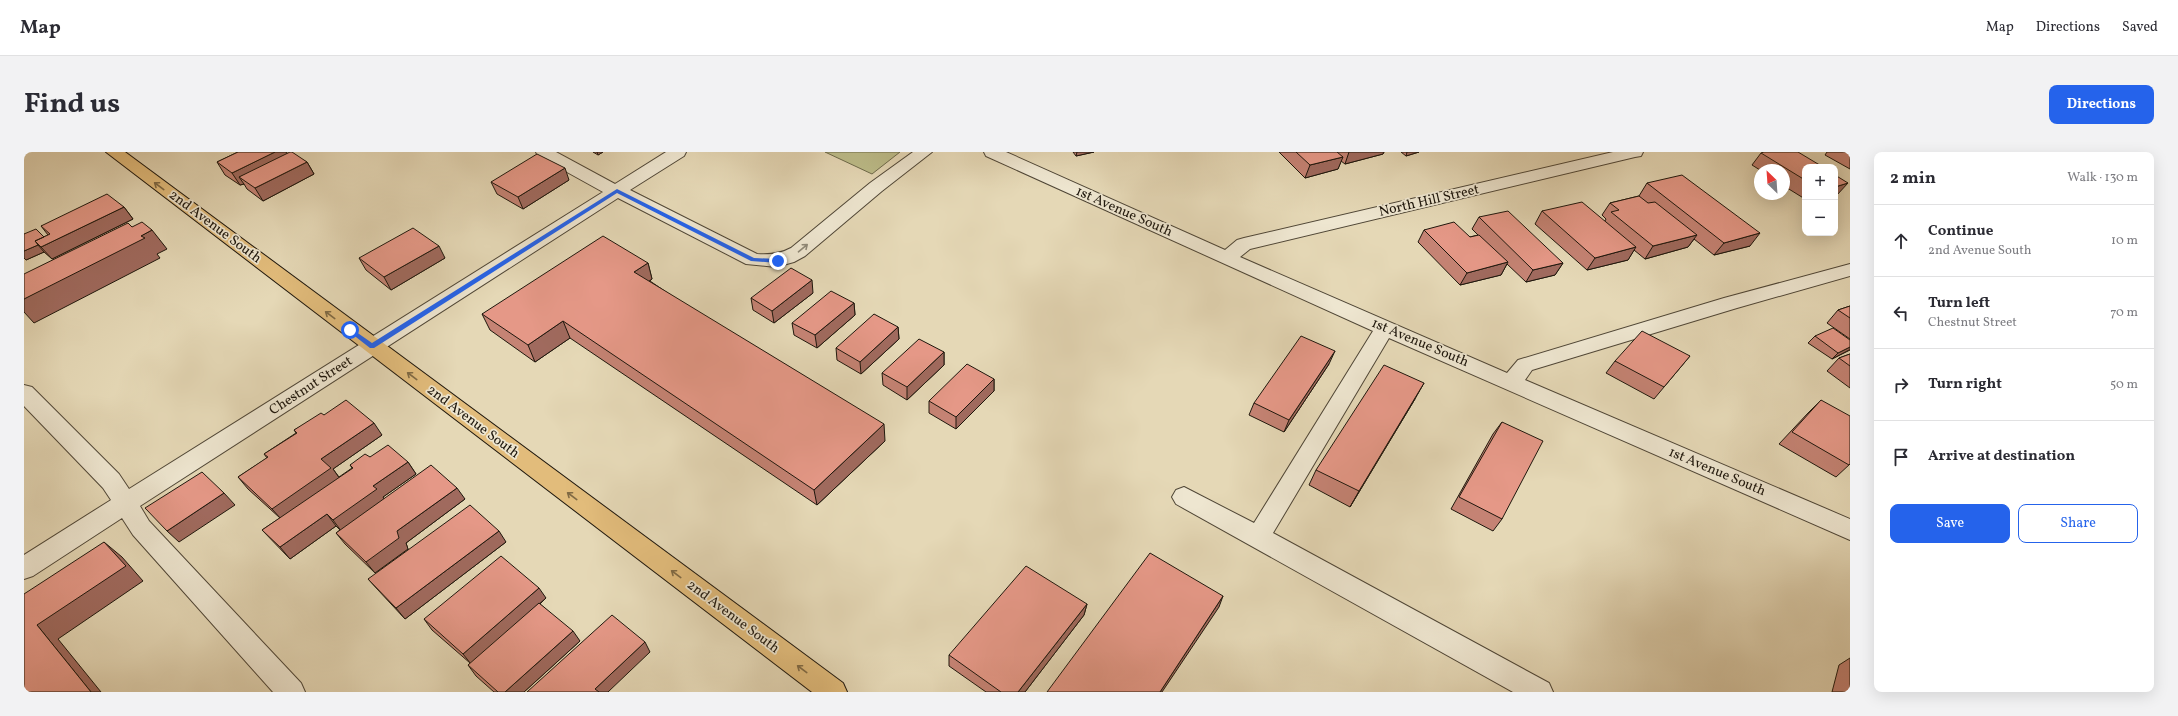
<!DOCTYPE html>
<meta charset="utf-8">
<style>
:root{--surface:#fff;--page:#f2f2f3;--text:#2b2b33;--muted:#7c7c81;--line:#e1e1e2;--accent:#2563eb}
body{margin:0;font-family:Vollkorn,serif;background:var(--page);color:var(--text)}
.controls{position:absolute;right:12px;top:12px;display:grid;overflow:hidden;border-radius:8px;box-shadow:0 4px 16px #0002}
.controls button{width:36px;height:36px;display:grid;place-items:center;padding:0;border:0;border-bottom:1px solid var(--line);background:var(--surface);color:var(--text);font:20px sans-serif}
.compass{position:absolute;left:1730px;top:12px;width:36px;height:36px;border-radius:50%;background:var(--surface);box-shadow:0 4px 16px #0002;rotate:335deg}
.stop{position:absolute;width:12px;height:12px;margin:-9px;border:3px solid #2563eb;border-radius:50%;background:#fff}
.stop.end{background:#2563eb;border-color:#fff;box-shadow:0 1px 4px #0008}
.list{margin:0;padding:0;list-style:none}
h2{display:flex;justify-content:space-between;align-items:center;height:52px;margin:0;padding:0 16px;font-size:17px}
h2 small{font-size:13px;font-weight:400;color:var(--muted)}
.list li{display:grid;grid-template-columns:26px 1fr auto;gap:12px;align-items:center;box-sizing:border-box;height:72px;padding:0 16px;border-top:1px solid var(--line)}
.list b{display:block;font-size:15px;white-space:nowrap}
.list p{margin:0;font-size:13px;white-space:nowrap;color:var(--muted)}
.list em{font-size:13px;font-style:normal;color:var(--muted)}
.actions{display:flex;gap:8px;padding:12px 16px}
.actions a{flex:1;padding:9px 0;border:1px solid var(--accent);border-radius:8px;text-align:center;font-size:14px;color:var(--accent)}
.actions .main{background:var(--accent);color:#fff}
.icon{flex:none;width:22px;height:22px;fill:none;stroke:currentColor;stroke-width:2;stroke-linecap:round;stroke-linejoin:round}
.map{position:relative;flex:none;width:1826px;height:540px;overflow:hidden;border-radius:8px}
header{display:flex;align-items:center;gap:24px;box-sizing:border-box;height:56px;padding:0 20px;background:var(--surface);border-bottom:1px solid var(--line)}
header strong{font-size:19px}
nav{display:flex;gap:22px;margin-inline-start:auto;font-size:14px}
.intro{display:flex;align-items:center;justify-content:space-between;box-sizing:border-box;height:96px;padding:0 24px}
h1{margin:0;font-size:28px}
.button{padding:10px 18px;border-radius:8px;background:var(--accent);color:#fff;font-size:14px;font-weight:700}
main{display:flex;gap:24px;padding:0 24px}
aside{flex:1;background:var(--surface);border-radius:8px;box-shadow:0 4px 16px #0002}
.map>svg:first-child{display:block}
</style>
<header>
<strong>Map</strong>
<nav><a>Map</a><a>Directions</a><a>Saved</a></nav>
</header>
<div class="intro"><h1>Find us</h1><a class="button">Directions</a></div>
<main>
<div class="map">
<svg width="1826" height="540" viewBox="0 0 1826 540">
<rect width="100%" height="100%" fill="#e5d8b6"/>
<filter id="stains"><feTurbulence type="fractalNoise" baseFrequency=".005" numOctaves="4"/><feColorMatrix values="0 0 0 0 .2 0 0 0 0 .09 0 0 0 0 .02 0 0 0 .5 -.17"/></filter>
<radialGradient id="worn" r=".72"><stop offset=".6" stop-color="#630" stop-opacity="0"/><stop offset="1" stop-color="#630" stop-opacity=".3"/></radialGradient>
<path fill="#bcbc89" stroke="#6d6a4b" d="M801,0H876L848,22Z"/>
<g fill="none" stroke-linecap="round" stroke-linejoin="round">
<defs>
<path id="minor" d="M512,0H532L591,32L642,0H662L660,4L606,38L733,102C746,103 756,102 767,96L846,31L889,0H908L858,39L781,104L770,110L752,115L722,112L594,46L116,354L125,369L277,531L281,540H249L109,383L98,366L9,424L0,427V403L87,348L79,336L0,254V233L8,235L95,322L105,337L579,40L514,4Z
M960,0H982L1201,98L1213,88L1220,86L1589,0H1619L1617,4L1611,5L1226,97L1216,105L1483,221L1494,208L1700,146L1826,112V124L1713,156L1508,218L1501,228L1826,367V388L1365,186L1249,381L1525,531L1529,540H1489L1152,352L1148,345L1152,338L1160,335L1230,371L1349,179L962,4Z"/>
<path id="major" d="M82,0H101L819,531L823,540H788Z"/>
</defs>
<use href="#minor" stroke="#504737" stroke-width="2"/>
<use href="#major" stroke="#1e170d" stroke-width="2"/>
<use href="#minor" fill="#eee6d0" fill-rule="evenodd"/>
<use href="#major" fill="#e2bc7b" fill-rule="evenodd"/>
</g>
<path fill="#c58374" stroke="#1e170d" d="M214,0H262L263,1L283,10L290,22L239,49L223,37L220,32L216,33L201,23L193,10Z
M569,0H579L574,3Z
M1049,0H1070L1052,4Z
M1255,0H1360L1359,2L1321,12L1317,9L1314,17L1281,26Z
M1377,0H1395L1382,4Z
M1803,0H1826V17L1801,3Z
M1737,1L1781,15V47L1760,34V18H1736L1728,13Z
M545,28L499,57L473,42L467,30Z
M1623,31L1726,94L1690,103L1670,87L1664,95L1621,107L1610,98L1604,108L1563,118L1511,72L1518,59L1581,69L1582,67L1578,63L1586,51L1615,44Z
M100,55L109,67L28,107L20,100L2,108L0,106V82L20,85L24,83L17,74Z
M1455,65L1539,111L1531,123L1502,130L1483,112L1477,123L1436,133L1394,90L1400,78L1446,85L1454,83L1448,77Z
M335,106H421L367,138L342,118Z
M624,111L628,127L626,129L861,289L793,353L546,186L511,210L466,178L458,162Z
M789,141L750,171L729,158L727,146Z
M830,151L831,163L793,196L770,183L768,171Z
M1826,154V187L1803,171L1814,158Z
M874,175L875,187L837,222L813,208L812,196Z
M1791,184L1826,188V198L1808,207L1784,191Z
M920,200V213L883,248L859,233L858,221Z
M1826,202V236L1803,219L1815,206Z
M1666,204L1630,247L1582,221L1591,209Z
M1305,212L1260,280L1225,263L1230,251Z
M970,227V239L932,277L905,261V249Z
M1391,247L1326,355L1285,333L1292,318Z
M1797,248L1826,312L1812,325L1755,292L1784,261Z
M300,263L358,283L309,317L315,325L328,316L326,313L346,305L384,310L392,322L359,345L360,347H441L382,391L384,397L351,421L321,392L312,381L316,378L312,374L266,407L238,378L256,366L224,337L214,325L243,306L240,302L272,281L270,278Z
M1478,270V367L1469,379L1427,357L1469,282Z
M482,390L381,467L354,438L344,427Z
M522,446L516,452L556,489L500,540H470L452,524L444,513L446,511L408,478L400,467Z
M1063,452L1060,463L1001,540H962L925,514V503Z
M1826,506V540H1808L1815,513Z"/>
<path fill="#a06a5e" stroke="#1e170d" d="M251,0H262L267,8L215,25L220,32L216,33L208,21Z
M573,0H579L574,3Z
M1053,0H1070L1052,4Z
M1325,0H1360L1359,2L1321,12Z
M1383,0H1395L1382,4Z
M1319,5L1314,17L1281,26L1286,13Z
M283,10L290,22L239,49L231,36Z
M541,16L545,28L499,57L494,45Z
M1824,31L1813,43L1811,44V35Z
M100,55L109,67L28,107L17,95Z
M128,78L143,97L133,102L136,106L10,171L0,160V147Z
M1736,81L1726,94L1690,103L1700,91Z
M1673,83L1664,95L1621,107L1629,94Z
M14,93L20,100L2,108L0,106V99Z
M415,94L421,106L367,138L360,125Z
M1612,95L1604,108L1563,118L1571,106Z
M1484,110L1477,123L1436,133L1443,121Z
M624,111L628,127L615,136L610,120Z
M1539,111L1531,123L1502,130L1509,118Z
M788,128L789,141L750,171L748,159Z
M830,151L831,163L793,196L791,183Z
M539,169L546,186L511,210L504,193Z
M874,175L875,187L837,222L836,210Z
M1826,195V198H1825L1808,207L1814,201Z
M1311,199L1305,212L1260,280L1265,268Z
M920,200V213L883,248V235Z
M970,227V239L932,277V265Z
M1400,231L1391,247L1326,355L1335,339Z
M350,271L358,283L309,317L316,327L258,368L248,357L297,307Z
M860,272L861,289L793,353L790,338Z
M384,310L392,322L359,345L361,349L318,380L309,368L349,334Z
M433,336L441,347L382,391L384,397L351,421L342,410L373,379Z
M200,341L211,353L155,390L143,379Z
M303,362L312,374L266,407L256,395Z
M475,379L482,390L381,467L372,456Z
M80,390L98,405L119,429L34,487L77,540H67L13,473Z
M515,436L522,446L447,512L439,502Z
M1199,444L1195,455L1138,540H1136Z
M1063,452L1060,463L1001,540H994Z
M549,479L556,489L500,540H481Z
M621,490L626,500L584,540H573L571,537Z"/>
<path fill="#e59887" stroke="#1e170d" d="M214,0H251L208,21L193,10Z
M266,0H268L283,10L231,36L215,25Z
M1272,0H1313L1319,5L1286,13Z
M1740,0H1774L1799,15H1781V28L1737,1Z
M513,2L541,16L494,45L467,30Z
M1658,23L1736,81L1700,91L1623,31Z
M1811,23L1824,31L1811,35Z
M83,42L100,55L17,95L11,89L26,82L17,74Z
M1615,44L1624,51L1631,50L1673,83L1629,94L1587,60L1595,58L1586,51Z
M1558,50L1612,95L1571,106L1518,59Z
M1484,59L1539,111L1509,118L1455,65Z
M118,70L128,78L117,84L121,86L0,147V122L104,71L108,75Z
M1430,70L1446,85L1455,83L1484,110L1443,121L1400,78Z
M389,76L415,94L360,125L335,106Z
M12,77L20,85L11,89L14,93L0,99V82Z
M579,84L624,111L610,120L860,272L790,338L539,169L504,193L458,162Z
M767,116L788,128L748,159L727,146Z
M807,139L830,151L791,183L768,171Z
M1826,154V166L1814,158Z
M850,162L874,175L836,210L812,196Z
M1809,176L1826,188V195L1814,201L1791,184Z
M1618,179L1666,204L1640,235L1591,209Z
M1277,184L1311,199L1265,268L1230,251Z
M895,187L920,200L883,235L858,221Z
M1826,202V214L1815,206Z
M943,212L970,227L932,265L905,249Z
M1360,213L1400,231L1335,339L1292,318Z
M322,248L350,271L297,307L307,316L248,357L214,325L244,305L240,302L273,281L270,278L297,261L300,263Z
M1797,248L1826,264V312L1825,313L1768,280Z
M1478,270L1519,289L1478,367L1435,345Z
M364,293L384,310L349,334L353,337L309,368L303,362L256,395L238,378L329,316L326,313L341,302L346,305Z
M407,313L433,336L373,379L375,386L342,410L312,381Z
M178,320L200,341L143,379L121,356Z
M446,353L475,379L372,456L344,427Z
M80,390L102,414L13,473L67,540H0V442Z
M1126,401L1199,444L1136,540H1023Z
M477,404L515,436L439,502L400,467Z
M1002,414L1063,452L994,540H977L925,503Z
M515,451L549,479L481,540H474L444,513Z
M588,463L621,490L571,537L575,540H503Z"/>
<defs><path id="oneway-shaft" d="M-6 0H5M1.5-3L5.5 0L1.5 3" fill="none" stroke-width="1.6" stroke-linecap="round" stroke-linejoin="round"/></defs>
<g stroke="#806a44">
<use href="#oneway-shaft" transform="translate(135 34) rotate(-143)"/>
<use href="#oneway-shaft" transform="translate(306 163) rotate(-143)"/>
<use href="#oneway-shaft" transform="translate(388 224) rotate(-143)"/>
<use href="#oneway-shaft" transform="translate(548 344) rotate(-143)"/>
<use href="#oneway-shaft" transform="translate(652 422) rotate(-143)"/>
<use href="#oneway-shaft" transform="translate(778 517) rotate(-143)"/>
</g>
<use stroke="#908978" href="#oneway-shaft" transform="translate(779 96) rotate(-40)"/>
<path fill="#2563eb" d="M593,37L730,106L754,107L757,109L754,111L727,109L593,41L350,196H346L323,178L328,177L348,191Z"/>
<g text-anchor="middle" dominant-baseline="central" stroke-width="3.5" stroke-linejoin="round" paint-order="stroke">
<g font-size="14" fill="#1e170d" stroke="#eee6d0">
<text transform="translate(1405 49) rotate(-13)">North Hill Street</text>
<text transform="translate(1100 60) rotate(24)">1st Avenue South</text>
<text transform="translate(191 75) rotate(37)">2nd Avenue South</text>
<text transform="translate(1396 191) rotate(23)">1st Avenue South</text>
<text transform="translate(287 234) rotate(-33)">Chestnut Street</text>
<text transform="translate(449 270) rotate(37)">2nd Avenue South</text>
<text transform="translate(1693 320) rotate(23)">1st Avenue South</text>
<text transform="translate(709 465) rotate(37)">2nd Avenue South</text>
</g>
</g>
<rect width="100%" height="100%" filter="url(#stains)"/>
<rect width="100%" height="100%" fill="url(#worn)"/>
</svg>
<div class="controls">
<button>+</button>
<button>−</button>
</div>
<svg class="compass" viewBox="-18 -18 36 36"><path d="M0-13l5 13h-10z" fill="#e53935"/><path d="M0 13l5-13h-10z" fill="#7c7c81"/></svg>
<div class="stop" style="left:326px;top:178px"></div>
<div class="stop end" style="left:754px;top:109px"></div>
</div>
<aside>
<h2>2 min<small>Walk · 130 m</small></h2>
<ul class="list">
<li><svg class="icon" aria-label="ahead" viewBox="0 0 24 24"><path d="M12 20V5M6 11l6-6 6 6"/></svg><div><b>Continue</b><p>2nd Avenue South</p></div><em>10 m</em></li>
<li><svg class="icon" aria-label="left" viewBox="0 0 24 24"><path d="M17 20v-9H6M10 6l-5 5 5 5"/></svg><div><b>Turn left</b><p>Chestnut Street</p></div><em>70 m</em></li>
<li><svg class="icon" aria-label="right" viewBox="0 0 24 24"><path d="M7 20v-9h11M14 6l5 5-5 5"/></svg><div><b>Turn right</b></div><em>50 m</em></li>
<li><svg class="icon" aria-label="arrive" viewBox="0 0 24 24"><path d="M6 21V4h12l-3 4 3 4H6"/></svg><div><b>Arrive at destination</b></div></li>
</ul>
<div class="actions"><a class="main">Save</a><a>Share</a></div>
</aside>
</main>
